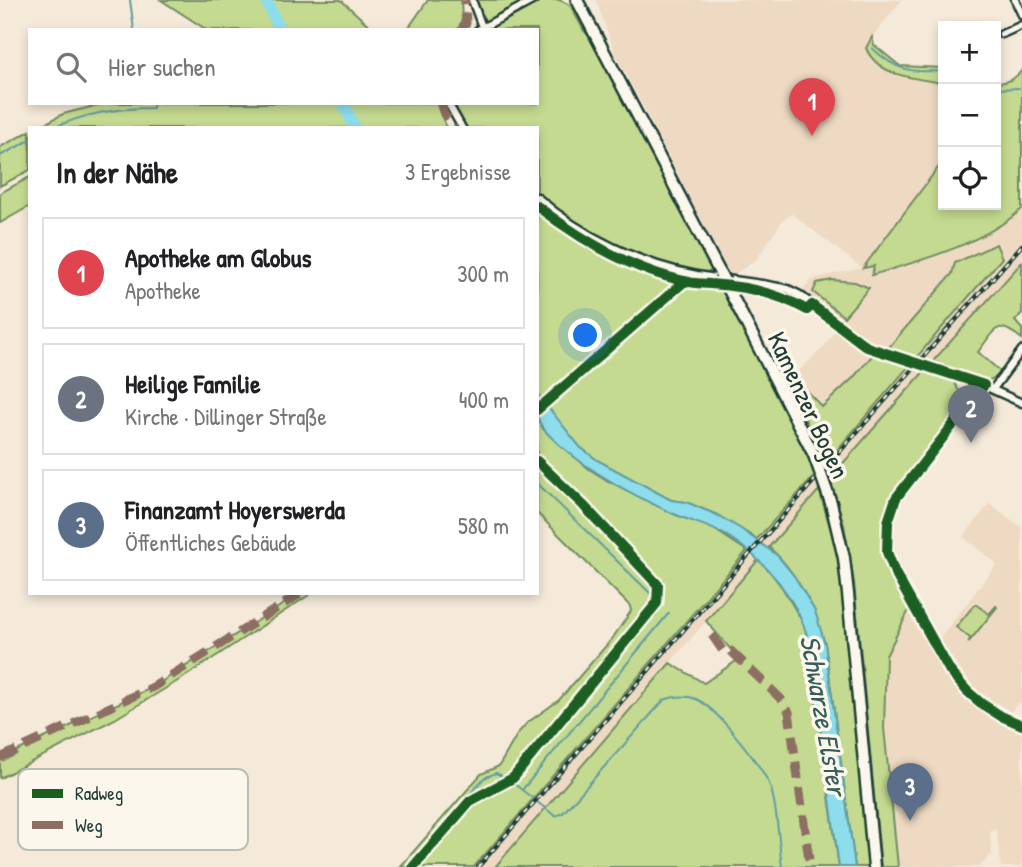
<!DOCTYPE html>
<html lang="de">
<meta charset="utf-8">
<style>
:root{--surface:#fff;--page:#f2f2f2;--text:#202124;--muted:#757577;--line:#e0e0e0;--accent:#111827}
body{margin:0;font-family:"Patrick Hand",sans-serif;background:var(--page);color:var(--text)}
.controls{position:absolute;right:21px;top:21px;display:grid;overflow:hidden;border-radius:0px;box-shadow:0 4px 10px #0003}
.controls button{width:63px;height:63px;display:grid;place-items:center;padding:0;border:0;border-bottom:2px solid var(--line);background:var(--surface);color:var(--text);font:35px sans-serif}
.you{position:absolute;left:586px;top:336px;width:24px;height:24px;margin:-18px;border:5px solid #fff;border-radius:50%;background:#1a73e8;box-shadow:0 0 0 10px #1a73e833}
.badge{display:grid;place-items:center;width:46px;height:46px;border-radius:50%;background:var(--accent);color:#fff;font-size:23px;font-weight:700}
.pin{position:absolute;translate:-50% -58px;filter:drop-shadow(0 2px 4px #0008)}
.pin::after{content:'';position:absolute;top:37px;width:24px;height:21px;background:inherit;clip-path:polygon(0 0,100% 0,50% 100%)}
.list{margin:0;padding:0;list-style:none}
h2{display:flex;justify-content:space-between;align-items:center;height:91px;margin:0;padding:0 28px;font-size:30px}
h2 small{font-size:23px;font-weight:400;color:var(--muted)}
.list li{display:grid;grid-template-columns:46px 1fr auto;gap:21px;align-items:center;box-sizing:border-box;height:112px;margin:0 14px 14px;padding:0 14px;border:2px solid var(--line);border-radius:0px}
.list b{display:block;font-size:26px;white-space:nowrap}
.list p{margin:0;font-size:23px;white-space:nowrap;color:var(--muted)}
.list em{font-size:23px;font-style:normal;color:var(--muted)}
.icon{flex:none;width:38px;height:38px;fill:none;stroke:currentColor;stroke-width:2;stroke-linecap:round;stroke-linejoin:round}
.map{position:relative;flex:none;width:1022px;height:867px;overflow:hidden}
.search{position:absolute;background:var(--surface);box-shadow:0 4px 10px #0003;left:28px;top:28px;width:511px;height:77px;display:flex;align-items:center;gap:18px;box-sizing:border-box;padding:0 24px;border-radius:0px;color:var(--muted);font-size:26px}
.panel{position:absolute;background:var(--surface);box-shadow:0 4px 10px #0003;left:28px;top:126px;width:511px;height:469px;border-radius:0px}
.map>svg:first-child{display:block}
</style>
<div class="map">
<svg width="1022" height="867" viewBox="0 0 1022 867">
<rect width="100%" height="100%" fill="#f5ead9"/>
<filter id="ink" filterUnits="userSpaceOnUse"><feTurbulence type="fractalNoise" baseFrequency=".0143" numOctaves="2"/><feDisplacementMap in="SourceGraphic" scale="14" xChannelSelector="R" yChannelSelector="G"/><feConvolveMatrix kernelMatrix="1 2 1 2 8 2 1 2 1" color-interpolation-filters="sRGB"/></filter>
<g filter="url(#ink)">
<path fill="#eedac3" d="M596,0H902L872,37L866,48L871,60L881,68L904,76L943,84V161L864,268L875,265L873,274L922,260L980,236L1022,209V262L749,571L495,867H474L916,360L1002,258L996,244L955,263L952,274L884,353L876,351L853,378L822,407L793,376L823,348L838,326L801,292L812,280L819,277L862,268L792,214L783,220L756,260L731,277L614,51Z
M990,503L1022,528V705L1018,702L1011,712L978,691L961,671L939,639L997,564L963,537Z
M910,608L946,671L966,697L999,720L1022,729V867H1001L996,829L990,830L992,854L980,867H898L884,728L886,656Z"/>
<path fill="#c4da90" stroke="#728c62" stroke-width="2" d="M161,0H341L374,30H207Z
M428,0H461L462,19L458,30H407Z
M473,0H560L570,5L584,31L590,37L717,278L652,262L597,238L537,196V128H462L449,103H537V30H479L482,27Z
M872,37L874,45L900,66L943,68V83C915,78 878,77 866,48Z
M1022,70V209C982,244 923,260 872,275L874,266L863,268L943,161V205H996V82C1006,84 1016,78 1022,70Z
M106,103H438L446,128H37L63,114Z
M30,131V170L0,186V147Z
M30,177V206L0,223V193Z
M543,206L569,226L607,248L606,251L635,265L685,281L725,286L819,471L757,539L717,515L686,502L671,500L597,460L580,447L544,404L537,393V207Z
M996,244L1002,258L825,464L788,381L793,376L822,407L853,378L876,351L884,353L952,274L955,263Z
M1022,262V313L1015,321L1022,329V339C995,318 996,329 978,352L1003,374L987,381L933,361Z
M832,280L855,282L869,288L844,317L813,292L817,283Z
M928,367L953,375C954,388 963,397 974,404C951,432 889,497 887,532C885,560 898,584 910,608L886,656L884,728L898,867H881L854,583L844,525L830,478Z
M537,416L543,429L589,469L608,481L676,515L709,526L747,551L474,867H400L481,774L499,766L518,733L527,723L559,700L612,639L631,611L630,606L537,513Z
M819,490L836,547L843,596L868,867H855L825,644C814,608 798,573 769,547Z
M759,559L766,566L783,589L805,626L839,867H495L670,663L704,683L739,659L706,621Z
M301,593H312L186,676L115,719L0,778V759L153,687Z
M975,604L989,614L996,606L997,607L968,643L970,638L956,627Z"/>
<path fill="#8eddec" stroke="#629da2" stroke-width="2" d="M537,393L580,447L597,460L671,500L686,502L717,515L741,529L778,556L795,577L815,611L825,644L855,867H839L809,641C797,598 766,561 729,537C711,526 692,522 674,514C634,496 597,476 563,448C553,439 540,429 537,415C536,408 537,400 537,393Z"/>
<g fill="none" stroke-linecap="round" stroke-linejoin="round">
<path stroke="#629da2" stroke-width="2" d="M130,0L134,30
M872,48C898,72 909,72 943,71
M996,89L1019,88
M53,128C85,113 118,108 153,108V103
M0,156L30,140
M537,483L651,594
M522,790L669,613
M406,867L484,778L496,773L508,779L555,816L563,813L664,700C675,696 685,695 696,699C715,706 762,766 770,786C777,802 779,847 782,867"/>
<path stroke="#8eddec" stroke-width="12" d="M266,0L280,30
M343,103L355,128"/>
<defs>
<path id="street" d="M472,0L482,27
M1015,0L1022,15
M478,30L534,0
M1002,34L1022,25
M448,103L462,128
M537,197C581,236 639,264 697,275C727,280 758,282 788,289L800,295L867,347L971,380L1022,403
M984,385L896,498L888,522L887,552L895,573L950,671L967,691L982,704L1001,716L1022,725
M993,389L1022,350"/>
<path id="primary" d="M577,0L720,273
M729,290L814,455
M831,503L844,558L848,594L874,867"/>
</defs>
<use href="#street" stroke="#1f3d34" stroke-width="11"/>
<use href="#primary" stroke="#1f3d34" stroke-width="15"/>
<use href="#street" stroke="#fbf7ec" stroke-width="6"/>
<use href="#primary" stroke="#fbf7ec" stroke-width="10"/>
<defs>
<path id="rail" d="M478,867L745,559L1022,245"/>
</defs>
<use href="#rail" stroke="#1f3d34" stroke-width="4.5"/>
<use href="#rail" stroke="#fbf7ec" stroke-width="2" stroke-dasharray="5" stroke-linecap="butt"/>
<defs>
<path id="primary-bridge" d="M720,273L729,290
M814,455L831,503"/>
</defs>
<use href="#primary-bridge" stroke="#1f3d34" stroke-width="15" stroke-linecap="butt"/>
<use href="#primary-bridge" stroke="#fbf7ec" stroke-width="10"/>
<path stroke="#8d6e63" stroke-width="9" stroke-dasharray="18 9" stroke-linecap="butt" d="M462,30L466,23L465,0
M440,103L444,114L454,128
M712,635L723,651H731L781,699L789,712L810,867
M0,758L153,687L301,593"/>
<defs>
<path id="cycleway" d="M537,206C581,240 634,271 689,282C696,284 703,283 710,284C744,286 778,293 807,310L812,305L867,347L984,385L896,498L888,522L887,552L895,573L950,671L967,691L982,704L1001,716L1022,725
M537,410L685,281
M413,867L470,801L513,778L657,603L658,585L583,505L537,461"/>
</defs>
<use href="#cycleway" stroke="#fbf7ec" stroke-width="15"/>
<use href="#cycleway" stroke="#1b5e20" stroke-width="10"/>
</g>
</g>
<g text-anchor="middle" dominant-baseline="central" stroke-width="7" stroke-linejoin="round" paint-order="stroke">
<g font-size="26" fill="#1f3d34" stroke="#fbf7ec">
<text transform="translate(809 405) rotate(65)">Kamenzer Bogen</text>
</g>
<g font-size="28" font-style="italic" fill="#355d59" stroke="#fbf7ec">
<text transform="translate(824 715) rotate(80)">Schwarze Elster</text>
</g>
</g>
<rect x="18" y="769" width="230" height="81" rx="10" fill="#fbf7ec" stroke="#b9bfb5" stroke-width="2"/>
<rect x="32" y="789" width="31" height="9" fill="#1b5e20"/>
<rect x="32" y="821" width="31" height="8" fill="#8d6e63"/>
<g font-size="19" fill="#1f3d34">
<text x="75" y="800">Radweg</text>
<text x="75" y="832">Weg</text>
</g>
</svg>
<div class="controls">
<button>+</button>
<button>−</button>
<button><svg class="icon" aria-label="locate" viewBox="0 0 24 24"><circle cx="12" cy="12" r="6"/><path d="M12 2v4M12 18v4M2 12h4M18 12h4"/></svg></button>
</div>
<div class="you"></div>
<div class="pin badge" style="left:812px;top:136px;background:#e0444e">1</div>
<div class="pin badge" style="left:971px;top:443px;background:#6b7280">2</div>
<div class="pin badge" style="left:910px;top:821px;background:#5c6f8a">3</div>
<div class="search"><svg class="icon" aria-label="search" viewBox="0 0 24 24"><circle cx="10" cy="10" r="6"/><path d="M15 15l6 6"/></svg>Hier suchen</div>
<section class="panel">
<h2>In der Nähe<small>3 Ergebnisse</small></h2>
<ul class="list">
<li><span class="badge" style="background:#e0444e">1</span><div><b>Apotheke am Globus</b><p>Apotheke</p></div><em>300 m</em></li>
<li><span class="badge" style="background:#6b7280">2</span><div><b>Heilige Familie</b><p>Kirche · Dillinger Straße</p></div><em>400 m</em></li>
<li><span class="badge" style="background:#5c6f8a">3</span><div><b>Finanzamt Hoyerswerda</b><p>Öffentliches Gebäude</p></div><em>580 m</em></li>
</ul>
</section>
</div>
